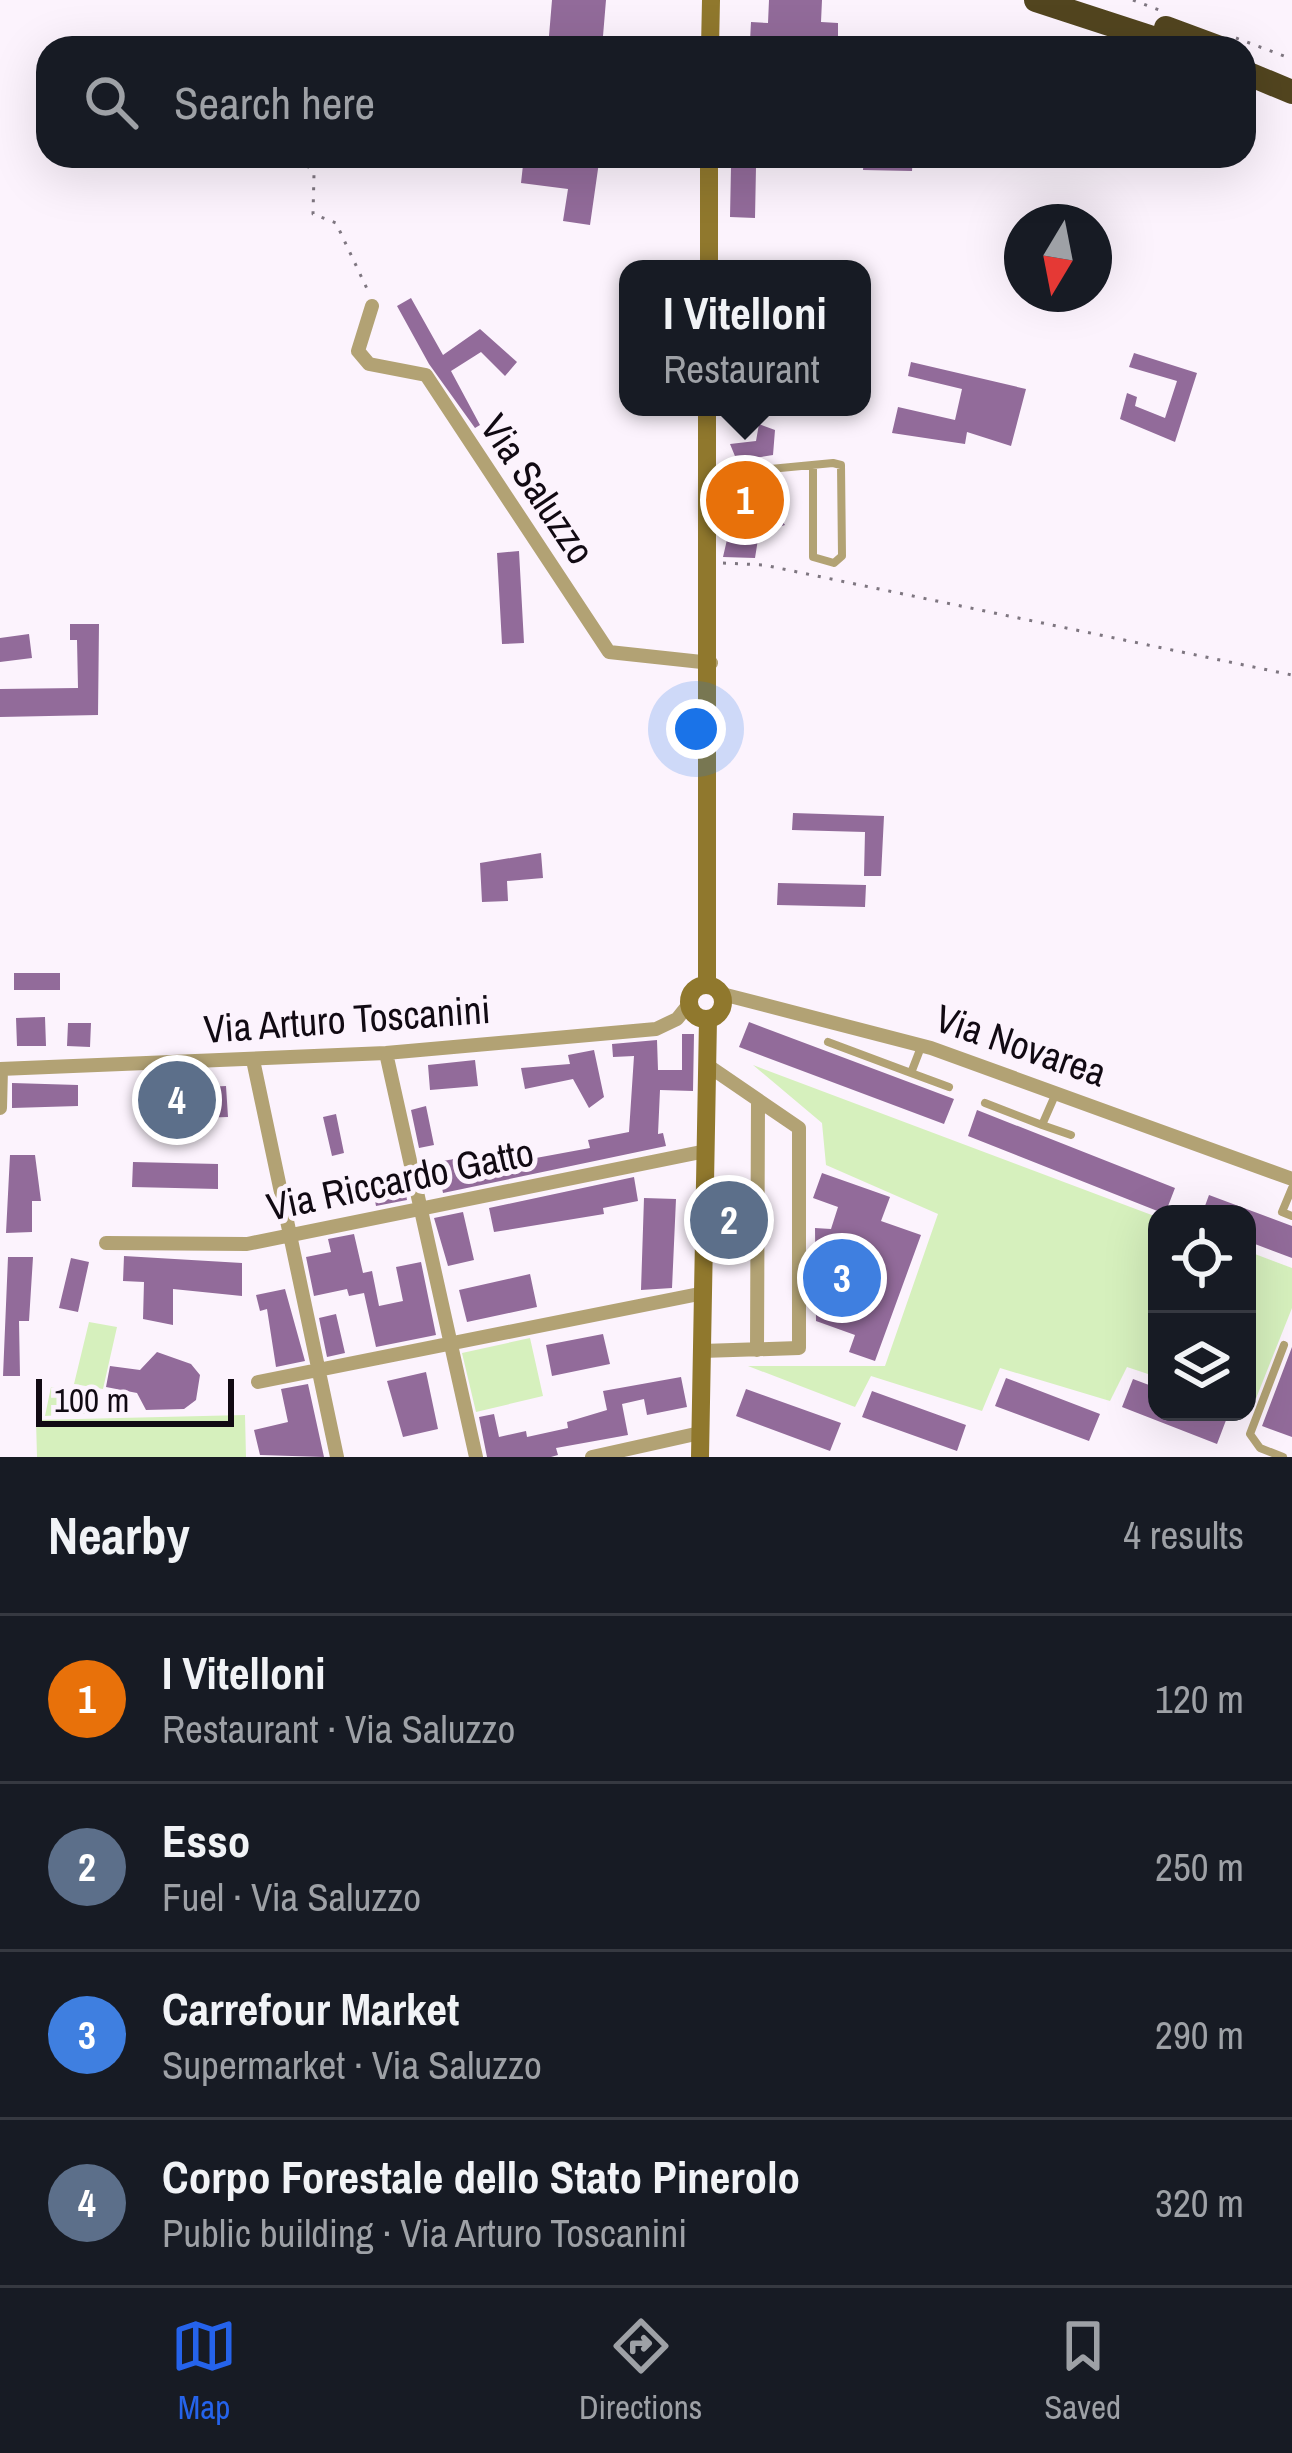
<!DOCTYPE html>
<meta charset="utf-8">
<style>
:root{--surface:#171b24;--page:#242831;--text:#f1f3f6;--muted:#9ea1a6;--line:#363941;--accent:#2563eb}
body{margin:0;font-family:"Archivo Narrow",sans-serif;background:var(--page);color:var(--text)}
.controls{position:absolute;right:36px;bottom:36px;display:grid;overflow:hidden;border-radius:24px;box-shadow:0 12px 48px #0002}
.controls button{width:108px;height:108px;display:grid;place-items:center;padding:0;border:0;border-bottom:3px solid var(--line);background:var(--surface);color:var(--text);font:60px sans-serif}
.compass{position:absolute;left:1004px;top:204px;width:108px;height:108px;border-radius:50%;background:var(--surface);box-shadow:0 12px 48px #0002;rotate:190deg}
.scale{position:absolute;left:36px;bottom:30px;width:198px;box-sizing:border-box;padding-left:12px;border:6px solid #110a13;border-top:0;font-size:33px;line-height:42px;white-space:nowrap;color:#110a13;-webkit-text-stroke:9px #fcf3fd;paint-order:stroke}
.you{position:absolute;left:696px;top:729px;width:42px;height:42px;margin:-30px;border:9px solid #fff;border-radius:50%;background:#1a73e8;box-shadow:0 0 0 18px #1a73e833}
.badge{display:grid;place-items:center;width:78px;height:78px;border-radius:50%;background:var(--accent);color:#fff;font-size:39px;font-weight:700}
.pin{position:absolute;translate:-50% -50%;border:6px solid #fff;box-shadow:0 3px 12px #0006}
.popup{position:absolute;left:619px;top:260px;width:252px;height:156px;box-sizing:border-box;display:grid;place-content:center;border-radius:24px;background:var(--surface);filter:drop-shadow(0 3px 9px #0005);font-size:39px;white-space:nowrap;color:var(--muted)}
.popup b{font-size:45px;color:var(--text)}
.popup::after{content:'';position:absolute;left:50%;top:100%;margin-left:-24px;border:24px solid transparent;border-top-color:var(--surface)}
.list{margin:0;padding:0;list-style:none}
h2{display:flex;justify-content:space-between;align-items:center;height:156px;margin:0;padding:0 48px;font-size:51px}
h2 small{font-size:39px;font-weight:400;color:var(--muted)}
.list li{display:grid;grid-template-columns:78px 1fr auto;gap:36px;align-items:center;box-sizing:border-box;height:168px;padding:0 48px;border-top:3px solid var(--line)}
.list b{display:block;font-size:45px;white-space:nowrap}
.list p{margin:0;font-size:39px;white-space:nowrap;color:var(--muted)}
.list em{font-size:39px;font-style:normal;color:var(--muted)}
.icon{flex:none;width:66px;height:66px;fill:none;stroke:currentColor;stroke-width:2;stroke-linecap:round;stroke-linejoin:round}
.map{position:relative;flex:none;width:1292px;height:1457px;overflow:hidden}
.search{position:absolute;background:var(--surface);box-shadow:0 12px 48px #0002;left:36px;right:36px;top:36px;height:132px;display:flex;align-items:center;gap:30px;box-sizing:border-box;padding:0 42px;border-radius:36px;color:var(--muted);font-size:45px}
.sheet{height:828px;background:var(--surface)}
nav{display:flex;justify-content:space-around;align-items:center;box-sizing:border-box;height:168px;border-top:3px solid var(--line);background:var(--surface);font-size:33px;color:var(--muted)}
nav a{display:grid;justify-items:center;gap:6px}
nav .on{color:var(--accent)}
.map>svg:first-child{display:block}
</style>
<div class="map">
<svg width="1292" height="1457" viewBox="0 0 1292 1457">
<rect width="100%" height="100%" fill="#fcf3fd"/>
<path fill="#d6f0bd" d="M753,1065L1157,1217V1377L1127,1367L1110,1401L1000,1368L982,1411L871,1376L855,1407L748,1366H885L938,1214L826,1165L822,1123Z
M1247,1251L1292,1268V1308L1251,1411Z
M89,1322L117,1327L103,1389L74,1384Z
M530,1338L543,1396L476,1412L462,1353Z
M51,1387L101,1394L98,1413L45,1416Z
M245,1415L246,1457H37L36,1420Z"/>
<path fill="#926b9a" d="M552,0H606L602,48H548Z
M769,0H822L821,22L838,23V48L750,41L751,22L768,23Z
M524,156L599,162L590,225L563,221L568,189L521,183Z
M864,156H913L912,171L863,170Z
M731,167H756L755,218L730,217Z
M411,298L443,355L480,329L517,362L505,376L481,352L451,371L480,425L475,428L429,364L397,306Z
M1134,353L1197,373L1175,442L1120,419L1127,393L1137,397L1135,406L1165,418L1177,381L1129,367Z
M911,362L1026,389L1011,446L967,432L965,444L892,433L898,407L955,420L962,389L908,376Z
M759,424L775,430L773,455L737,461L730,444L756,441Z
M749,491L779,507L776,512L785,525L759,533L755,558L723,557L738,492L747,496Z
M519,551L524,643L502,644L497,553Z
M70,624H99L98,715L0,717V689L78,688L77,640H70Z
M29,634L32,658L0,662V638Z
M793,813L884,816L881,876H864L865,832L792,830Z
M541,853L543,878L507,881L508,901L482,902L480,863Z
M778,883L866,885L865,907L777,905Z
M14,973H60V990H14Z
M45,1017L46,1046H17L16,1018Z
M749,1022L954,1099L944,1124L739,1047Z
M68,1023H91L90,1047L67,1046Z
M682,1034H694L693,1091L660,1090L658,1134L663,1133L666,1146L443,1193L437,1162L523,1147L525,1160L590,1148L588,1140L629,1132L634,1056L613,1057L612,1044L657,1040L658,1070H682Z
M594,1050L604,1097L589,1108L573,1079L525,1089L521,1068L570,1064L568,1055Z
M475,1060L478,1086L430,1090L428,1065Z
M12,1083L78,1085V1106L12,1108Z
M226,1086L228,1117L166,1119L164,1089Z
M426,1106L434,1145L419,1148L411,1110Z
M977,1110L1175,1188L1165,1214L968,1136Z
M336,1114L344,1153L332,1156L323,1117Z
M10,1155H35L41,1201H32V1232L6,1233Z
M133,1162L218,1164V1189L132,1187Z
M822,1173L890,1197L881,1221L921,1235L875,1361L849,1352L855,1335L816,1321L815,1228L831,1229L838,1207L813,1198Z
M634,1177L638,1201L603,1208L604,1214L494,1232L489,1208Z
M403,1179L407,1200L376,1206L372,1185Z
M1209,1195L1292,1226V1258L1247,1241V1214H1202Z
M644,1198L676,1199L672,1288L641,1290Z
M463,1212L474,1260L448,1266L434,1218Z
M354,1234L363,1273L372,1271L379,1306L403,1301L396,1267L421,1262L436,1335L376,1347L364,1293L349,1296L347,1289L314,1296L306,1257L331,1252L328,1239Z
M124,1256L242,1263V1296L173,1289V1325L143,1319L144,1282L123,1281Z
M8,1257H33L29,1321H19L20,1376H3Z
M71,1258L89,1262L78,1312L59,1308Z
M530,1274L537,1307L467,1322L459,1290Z
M285,1289L305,1361L276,1367L267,1309L260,1311L256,1295Z
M336,1314L345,1353L327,1357L319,1318Z
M603,1334L610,1364L552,1376L546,1345Z
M1292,1347V1437L1262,1426Z
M157,1352L191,1364L200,1375L196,1400L184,1409L146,1410L137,1393L106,1387L110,1366L140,1370Z
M426,1372L438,1429L403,1437L387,1381Z
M681,1377L687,1407L647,1415L644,1399L622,1404L628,1435L556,1448L558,1455L551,1457H487L479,1417L494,1414L499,1437L526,1431L527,1437L568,1428L567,1422L607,1410L603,1391Z
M1006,1378L1100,1414L1089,1441L995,1406Z
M1133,1379L1157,1388V1412L1228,1415L1217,1444L1122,1407Z
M308,1384L324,1457L260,1455L254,1430L288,1422L281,1389Z
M746,1389L841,1423L830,1451L736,1416Z
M872,1391L966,1425L957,1451L862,1417Z"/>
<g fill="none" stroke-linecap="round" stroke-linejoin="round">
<path stroke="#7e7680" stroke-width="3" stroke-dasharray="3 9" stroke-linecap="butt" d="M1133,0L1159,10
M1236,38L1292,59
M300,156L314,174L313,214L336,223L369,293
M723,563L764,565L1292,675"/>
<path stroke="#b2a274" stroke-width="8" d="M707,475L833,463L841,465L842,556L834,563L813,557V465
M828,1042L911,1073
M921,1047L911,1073L949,1087
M985,1103L1042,1125L1056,1093
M1042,1125L1071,1135
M1292,1188L1282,1212L1292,1216
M1283,1457L1260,1448L1250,1434L1284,1345"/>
<path stroke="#b2a274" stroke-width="14" d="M372,306L358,351L369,364L426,375L609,652L711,663
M722,994L931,1048L1292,1179
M386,1053L476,1457
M253,1060L337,1457
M0,1069L386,1053L656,1029L677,1019L689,1004
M0,1108L1,1069
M106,1243L247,1244L706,1151
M757,1350L758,1102
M702,1351L799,1348V1128L707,1065
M258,1382L704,1293
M592,1457L700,1433"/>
<path stroke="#90782d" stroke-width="18" d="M710,48L711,0
M709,269V156
M689 1002a17 17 0 1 1 34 0a17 17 0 1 1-34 0Z
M707,985V407
M700,1457L708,1019"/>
<path stroke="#52451f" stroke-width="24" d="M1036,0L1183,48
M1166,28L1220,48
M1244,72L1292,92"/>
</g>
<g text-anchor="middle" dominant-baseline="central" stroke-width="10" stroke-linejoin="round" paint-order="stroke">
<g font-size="39" fill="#110a13" stroke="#fcf3fd">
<text transform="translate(538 489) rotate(56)">Via Saluzzo</text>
<text transform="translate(347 1019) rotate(-4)">Via Arturo Toscanini</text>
<text transform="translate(1021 1045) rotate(19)">Via Novarea</text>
<text transform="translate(400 1179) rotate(-12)">Via Riccardo Gatto</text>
</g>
</g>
</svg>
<div class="controls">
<button><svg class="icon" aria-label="locate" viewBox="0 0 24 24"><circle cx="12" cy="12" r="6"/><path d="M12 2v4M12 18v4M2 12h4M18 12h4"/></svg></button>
<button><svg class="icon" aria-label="layers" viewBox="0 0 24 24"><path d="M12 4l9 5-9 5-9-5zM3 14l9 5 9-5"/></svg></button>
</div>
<svg class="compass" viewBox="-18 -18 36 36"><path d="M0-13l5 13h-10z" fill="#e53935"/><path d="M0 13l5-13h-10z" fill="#9ea1a6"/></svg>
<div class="scale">100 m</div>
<div class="you"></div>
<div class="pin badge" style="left:745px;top:500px;background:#e8710a">1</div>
<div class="popup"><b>I Vitelloni</b>Restaurant</div>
<div class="pin badge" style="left:729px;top:1220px;background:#5c6f8a">2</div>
<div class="pin badge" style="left:842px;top:1278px;background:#3f7fe0">3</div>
<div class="pin badge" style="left:177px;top:1100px;background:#5c6f8a">4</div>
<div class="search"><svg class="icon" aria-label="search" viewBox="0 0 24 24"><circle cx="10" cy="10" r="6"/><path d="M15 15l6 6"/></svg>Search here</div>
</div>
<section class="sheet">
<h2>Nearby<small>4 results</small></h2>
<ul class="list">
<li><span class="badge" style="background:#e8710a">1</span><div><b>I Vitelloni</b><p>Restaurant · Via Saluzzo</p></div><em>120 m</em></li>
<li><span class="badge" style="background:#5c6f8a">2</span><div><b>Esso</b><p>Fuel · Via Saluzzo</p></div><em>250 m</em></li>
<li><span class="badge" style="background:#3f7fe0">3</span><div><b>Carrefour Market</b><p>Supermarket · Via Saluzzo</p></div><em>290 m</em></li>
<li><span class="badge" style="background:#5c6f8a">4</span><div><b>Corpo Forestale dello Stato Pinerolo</b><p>Public building · Via Arturo Toscanini</p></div><em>320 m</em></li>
</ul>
</section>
<nav>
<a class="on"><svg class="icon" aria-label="map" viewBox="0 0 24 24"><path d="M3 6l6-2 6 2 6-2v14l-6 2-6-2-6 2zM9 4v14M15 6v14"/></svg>Map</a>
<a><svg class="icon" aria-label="directions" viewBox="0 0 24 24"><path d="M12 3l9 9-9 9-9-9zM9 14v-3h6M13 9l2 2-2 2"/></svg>Directions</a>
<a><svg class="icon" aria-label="saved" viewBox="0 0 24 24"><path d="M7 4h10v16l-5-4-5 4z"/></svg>Saved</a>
</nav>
